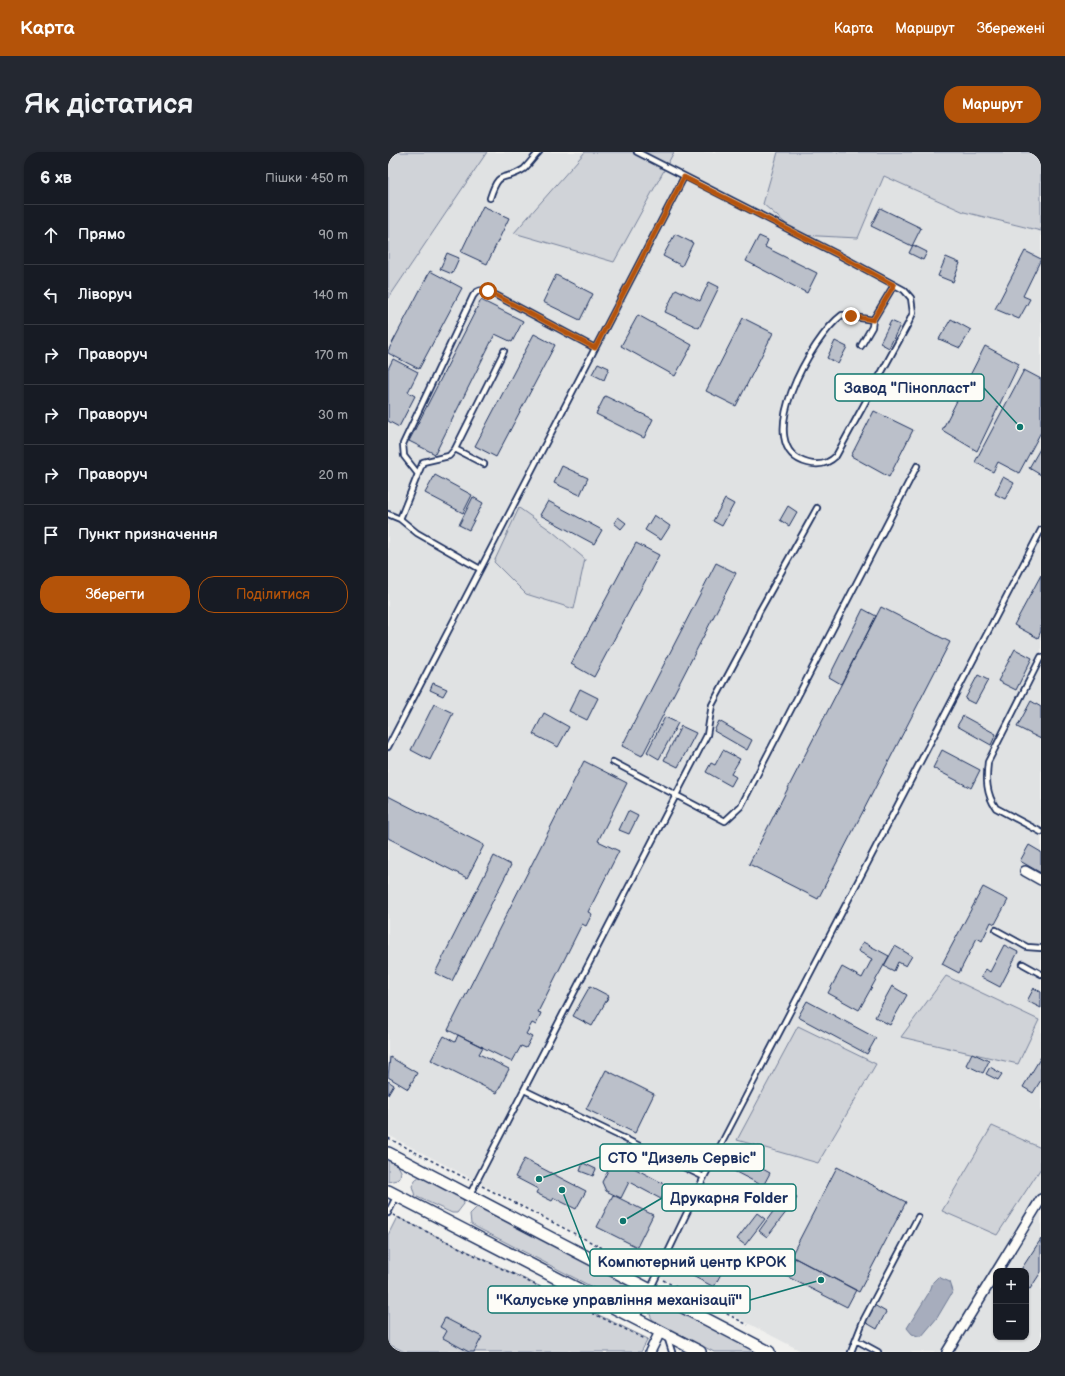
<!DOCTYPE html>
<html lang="uk">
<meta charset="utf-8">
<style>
:root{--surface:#171b24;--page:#242831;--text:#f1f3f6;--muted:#9ea1a6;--line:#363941;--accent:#b45309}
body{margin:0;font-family:"Balsamiq Sans",sans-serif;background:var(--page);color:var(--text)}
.controls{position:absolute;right:12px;bottom:12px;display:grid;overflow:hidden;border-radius:8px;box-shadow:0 1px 3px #0004}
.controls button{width:36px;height:36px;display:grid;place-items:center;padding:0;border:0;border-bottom:1px solid var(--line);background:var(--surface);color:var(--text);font:20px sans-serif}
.stop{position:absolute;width:12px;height:12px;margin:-9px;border:3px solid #b45309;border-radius:50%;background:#fff}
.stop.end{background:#b45309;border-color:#fff;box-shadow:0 1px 4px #0008}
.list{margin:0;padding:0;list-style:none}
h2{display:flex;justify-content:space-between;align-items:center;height:52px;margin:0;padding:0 16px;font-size:17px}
h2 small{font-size:13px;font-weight:400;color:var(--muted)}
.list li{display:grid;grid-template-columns:26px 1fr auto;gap:12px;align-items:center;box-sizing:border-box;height:60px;padding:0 16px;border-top:1px solid var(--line)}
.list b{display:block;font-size:15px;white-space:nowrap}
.list em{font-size:13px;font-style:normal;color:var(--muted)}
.actions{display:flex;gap:8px;padding:12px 16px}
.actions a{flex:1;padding:9px 0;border:1px solid var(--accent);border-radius:16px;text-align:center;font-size:14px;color:var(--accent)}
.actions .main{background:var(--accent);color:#fff}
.icon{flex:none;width:22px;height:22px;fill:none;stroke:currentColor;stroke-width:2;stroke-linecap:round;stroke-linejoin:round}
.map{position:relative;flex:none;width:653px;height:1200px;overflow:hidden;border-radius:16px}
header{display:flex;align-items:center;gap:24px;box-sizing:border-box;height:56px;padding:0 20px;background:var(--accent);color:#fff}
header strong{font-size:19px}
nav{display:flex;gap:22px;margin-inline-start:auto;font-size:14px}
.intro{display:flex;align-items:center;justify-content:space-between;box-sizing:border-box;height:96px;padding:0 24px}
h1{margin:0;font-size:28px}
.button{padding:10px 18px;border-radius:16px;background:var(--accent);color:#fff;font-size:14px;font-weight:700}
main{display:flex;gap:24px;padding:0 24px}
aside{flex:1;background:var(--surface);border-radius:16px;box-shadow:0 1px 3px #0004}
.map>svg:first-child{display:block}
</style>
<header>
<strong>Карта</strong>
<nav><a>Карта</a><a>Маршрут</a><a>Збережені</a></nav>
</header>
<div class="intro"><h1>Як дістатися</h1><a class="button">Маршрут</a></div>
<main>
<aside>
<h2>6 хв<small>Пішки · 450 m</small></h2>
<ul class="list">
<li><svg class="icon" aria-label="ahead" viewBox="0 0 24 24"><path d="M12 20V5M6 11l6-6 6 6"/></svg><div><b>Прямо</b></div><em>90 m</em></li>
<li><svg class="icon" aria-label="left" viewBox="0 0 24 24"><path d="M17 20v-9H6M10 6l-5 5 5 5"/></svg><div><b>Ліворуч</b></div><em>140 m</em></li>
<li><svg class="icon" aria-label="right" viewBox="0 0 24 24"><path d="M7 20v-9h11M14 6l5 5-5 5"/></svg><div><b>Праворуч</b></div><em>170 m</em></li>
<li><svg class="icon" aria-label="right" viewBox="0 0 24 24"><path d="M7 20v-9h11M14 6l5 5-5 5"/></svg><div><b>Праворуч</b></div><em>30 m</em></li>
<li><svg class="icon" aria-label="right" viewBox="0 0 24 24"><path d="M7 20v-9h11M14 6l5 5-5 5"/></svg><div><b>Праворуч</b></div><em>20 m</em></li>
<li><svg class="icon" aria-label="arrive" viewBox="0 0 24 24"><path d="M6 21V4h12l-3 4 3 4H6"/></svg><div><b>Пункт призначення</b></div></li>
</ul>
<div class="actions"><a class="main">Зберегти</a><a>Поділитися</a></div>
</aside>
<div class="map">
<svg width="653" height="1200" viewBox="0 0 653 1200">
<rect width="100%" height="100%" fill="#f0f0ee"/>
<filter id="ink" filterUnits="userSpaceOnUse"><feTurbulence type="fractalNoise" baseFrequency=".025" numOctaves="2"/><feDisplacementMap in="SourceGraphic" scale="8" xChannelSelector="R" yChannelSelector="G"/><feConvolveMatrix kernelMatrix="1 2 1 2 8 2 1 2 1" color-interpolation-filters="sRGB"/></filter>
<g filter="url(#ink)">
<path fill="#e0e2e3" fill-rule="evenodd" d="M0,0H447L576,60L653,79V1200H415L0,983ZM608,1119H638V1185H608Z"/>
<path fill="#d0d3d8" stroke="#76819b" d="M0,0H99L0,147Z
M197,0H286L226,110L126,81Z
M390,0H653V79L576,60L496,24L470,86L411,83L375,52Z
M131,356L165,380L197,407L186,457L138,442L106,410Z
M558,824L651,868L630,912L513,885Z
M410,874L488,912L430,1011L349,988Z
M604,974L653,996V1016L609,1083L554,1059Z
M0,1008L9,1012L13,1019L12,1025L9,1028L0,1030Z
M29,1026H36L75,1046L76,1052L69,1061H64L27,1044L24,1034Z
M89,1055H94L251,1138L252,1145L250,1150L239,1153L90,1076L83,1072L82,1062Z
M9,1065L260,1187L253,1200H17L0,1192V1083Z
M268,1151H278L371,1200H326L265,1168C261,1163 261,1159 264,1153Z"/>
<path fill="#a7adbd" stroke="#6f7b97" d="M550,1125L562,1130L565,1139L549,1166L533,1185L524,1182L519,1176L542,1139L545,1130Z"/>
<path fill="#bbc0ca" stroke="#1b2f5e" d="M95,54L121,66L99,112L73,100Z
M492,56L533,76L524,94L483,74Z
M287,82L305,91L294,114L275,104Z
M371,84L380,88L377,95L429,121L419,141L358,109Z
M525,93L539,100L535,108L521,101Z
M637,99L653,107L635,144L642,147L631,167L607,157Z
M59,101L71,106L64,122L52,117Z
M558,105L572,111L565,130L550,124Z
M42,119L74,136L31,217L0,201V199Z
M168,123L205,142L192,168L155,150Z
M321,130L331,135L311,176L277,160L288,137L312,149Z
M93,148L135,169L124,190L107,182L47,302L21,289Z
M250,163L304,193L287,224L233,194Z
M355,166L385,181L348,254L318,239Z
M563,167L583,178L572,196L551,187Z
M503,169L512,173L501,196L492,191Z
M146,182L167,193L108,305L87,294Z
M447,189L459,195L450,212L439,206Z
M597,194L631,212L589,299L554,278Z
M5,207L30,220L20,240L27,244L11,275L0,269V217Z
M210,211L221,216L216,228L204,222Z
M636,218L653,227V280L631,321L610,310L605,320L587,310Z
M217,244L265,267L256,286L208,262Z
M486,259L525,278L501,325L463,304Z
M653,295V323L641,316Z
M174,314L200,326L192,343L166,331Z
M47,323L84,343L75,361L37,341Z
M615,325L626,331L617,347L607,342Z
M85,345L95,351L81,378L71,373Z
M337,347L346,352L334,374L325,369Z
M160,349L214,378L206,392L152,363Z
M400,354L409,360L401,374L392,368Z
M266,363L282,374L273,388L257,378Z
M230,365L238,371L233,377L226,371Z
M248,391L271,403L206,525L183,512Z
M328,411L348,421L254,604L234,594Z
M653,423V479L650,486L626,473Z
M493,455L562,490L430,747L361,712Z
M475,457L488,464L453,532L441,525Z
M627,497L644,506L628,538L610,529Z
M590,523L600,528L587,552L577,547Z
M45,531L59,537L55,544L42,538Z
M192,537L210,546L199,568L181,559Z
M643,549L653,555V587L629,575Z
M46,552L65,561L42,608L23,598Z
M156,561L181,575L170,595L145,582Z
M575,564L608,582L603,593L569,574Z
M277,565L290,571L271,607L259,600Z
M331,569L364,588L359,598L326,579Z
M293,574L308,581L290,615L276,608Z
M335,598L352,607L343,622L348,625L343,634L318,620L323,611L327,613Z
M554,598L592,618L583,636L545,616Z
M196,609L239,631L210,689L231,699L200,760L204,762L198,774L194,772L150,860L153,861L148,873L144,871L138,882L144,885L138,896L133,894L124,910L60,878Z
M0,644L96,693L79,726L0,686Z
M240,659L250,664L241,682L231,678Z
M641,693L653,700V721L632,709Z
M106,704L123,713L64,829L47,821Z
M595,735L620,748L607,772L603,770L594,789L589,786L571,821L554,812Z
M475,790L501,804L471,858L440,841L454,815L474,826L484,807L470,799Z
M616,793L630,800L612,835L593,825L598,817L602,820Z
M507,794L524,804L518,814L510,810L506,819L496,814Z
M202,834L221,844L204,874L185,864Z
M504,834L519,843L502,873L487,865Z
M646,836L653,840V856L639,849Z
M419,849L488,886L479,902L410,865Z
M70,883L95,895L91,902L121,917L109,941L43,908L56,884L67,890Z
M584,901L601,909L595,921L578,913Z
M2,905L29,921L20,937L0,925Z
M653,905V928L645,941L635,935Z
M602,915L614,922L610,928L598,922Z
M218,918L266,942L247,981L198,957Z
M0,929L6,933L0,943Z
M233,994L250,1003L244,1015L280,1034L273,1047L241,1030L233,1046L218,1039L214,1030Z
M349,1003L382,1021L375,1034L342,1017Z
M136,1007L198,1039L188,1057L166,1046L164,1049L148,1041L150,1037L127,1025Z
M195,1011L208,1017L205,1024L192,1019Z
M449,1015L518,1050L471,1140L403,1104Z
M400,1039L409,1046L379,1085L371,1079Z
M225,1043L265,1063L249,1095L209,1075Z
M369,1061L377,1067L357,1093L349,1087Z
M653,1087V1120L642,1137L638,1135V1119H632Z
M292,1099L297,1102L298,1099L335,1118L326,1135L289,1116L291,1112L287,1110Z
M407,1106L468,1138L459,1155L398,1124Z
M486,1153L498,1160L489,1177L477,1170Z
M57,1166L94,1185L86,1200H81L55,1186L59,1179L52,1175Z"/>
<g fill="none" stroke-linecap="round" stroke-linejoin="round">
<defs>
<path id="service" d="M249,0L449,102L516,138L523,146L525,161L520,172L448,304C440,312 431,314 420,311C361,296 424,185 454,163L485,168L484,175L473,194
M102,46C112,15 115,31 136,17C141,12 146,5 151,0
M485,168L506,133
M67,297L96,312
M30,322L35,310L61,304L67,297L116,199
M0,362L12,367L29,381L92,417
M12,367L30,322L16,304L15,292L85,144C89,138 93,137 100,139L207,196
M653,505L600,610C598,627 598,642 608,656L653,680
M0,595L296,25
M225,610L337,669L353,654L529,314
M608,778L639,795L653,796
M635,812L653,822
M136,938L316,1025
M81,1044L319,583L324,553L362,482L371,460L429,356
M0,1061L9,1043
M248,1167L316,1025L653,378
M279,1184L284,1200
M468,1188L490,1200
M463,1200L476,1167L530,1065"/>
<path id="minor" d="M637,719L653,728
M609,1119L653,1047
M262,1200L272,1180
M559,1200L608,1120"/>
<path id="tertiary" d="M0,1001L381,1200
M0,1039L312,1200"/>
</defs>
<use href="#service" stroke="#1b2f5e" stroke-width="8"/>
<use href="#minor" stroke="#1b2f5e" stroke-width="12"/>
<use href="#tertiary" stroke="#1b2f5e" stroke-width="14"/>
<path stroke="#1b2f5e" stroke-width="1.5" stroke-dasharray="3 3" stroke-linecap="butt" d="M0,986L81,1028
M94,1034L263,1121
M5,1063L259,1188
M275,1128L360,1173"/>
<use href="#service" stroke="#fdfcf7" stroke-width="4.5"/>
<use href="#minor" stroke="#fdfcf7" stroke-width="9"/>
<use href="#tertiary" stroke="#fdfcf7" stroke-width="11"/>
</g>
</g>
<g fill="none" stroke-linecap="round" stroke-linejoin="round" filter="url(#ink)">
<path stroke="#b45309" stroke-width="5" d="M100,139L207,196L296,25L449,102L506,133L485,168L463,164"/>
</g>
<path fill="none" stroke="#0f766e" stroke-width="1.5" d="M632 275L596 236M151 1027L212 1005M235 1069L274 1046M174 1038L202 1110M433 1128L362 1148"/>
<g fill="#0f766e" stroke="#fdfcf7" stroke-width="1.5">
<circle cx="632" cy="275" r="4"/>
<circle cx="151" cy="1027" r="4"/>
<circle cx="235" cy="1069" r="4"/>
<circle cx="174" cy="1038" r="4"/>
<circle cx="433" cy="1128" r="4"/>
</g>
<g fill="#fdfcf7" stroke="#0f766e" stroke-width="1.5">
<rect x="447" y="222" width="149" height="27" rx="4"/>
<rect x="212" y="992" width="164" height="27" rx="4"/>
<rect x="274" y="1032" width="134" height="27" rx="4"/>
<rect x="202" y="1097" width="205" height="27" rx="4"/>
<rect x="100" y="1134" width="262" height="27" rx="4"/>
</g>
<g font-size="15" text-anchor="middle" font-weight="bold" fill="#1b2f5e">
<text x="522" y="241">Завод "Пінопласт"</text>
<text x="294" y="1011">СТО "Дизель Сервіс"</text>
<text x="341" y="1051">Друкарня Folder</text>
<text x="304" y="1115">Компютерний центр КРОК</text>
<text x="231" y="1153">''Калуське управління механізації''</text>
</g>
</svg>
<div class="controls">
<button>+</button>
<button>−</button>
</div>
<div class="stop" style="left:100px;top:139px"></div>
<div class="stop end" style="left:463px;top:164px"></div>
</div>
</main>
